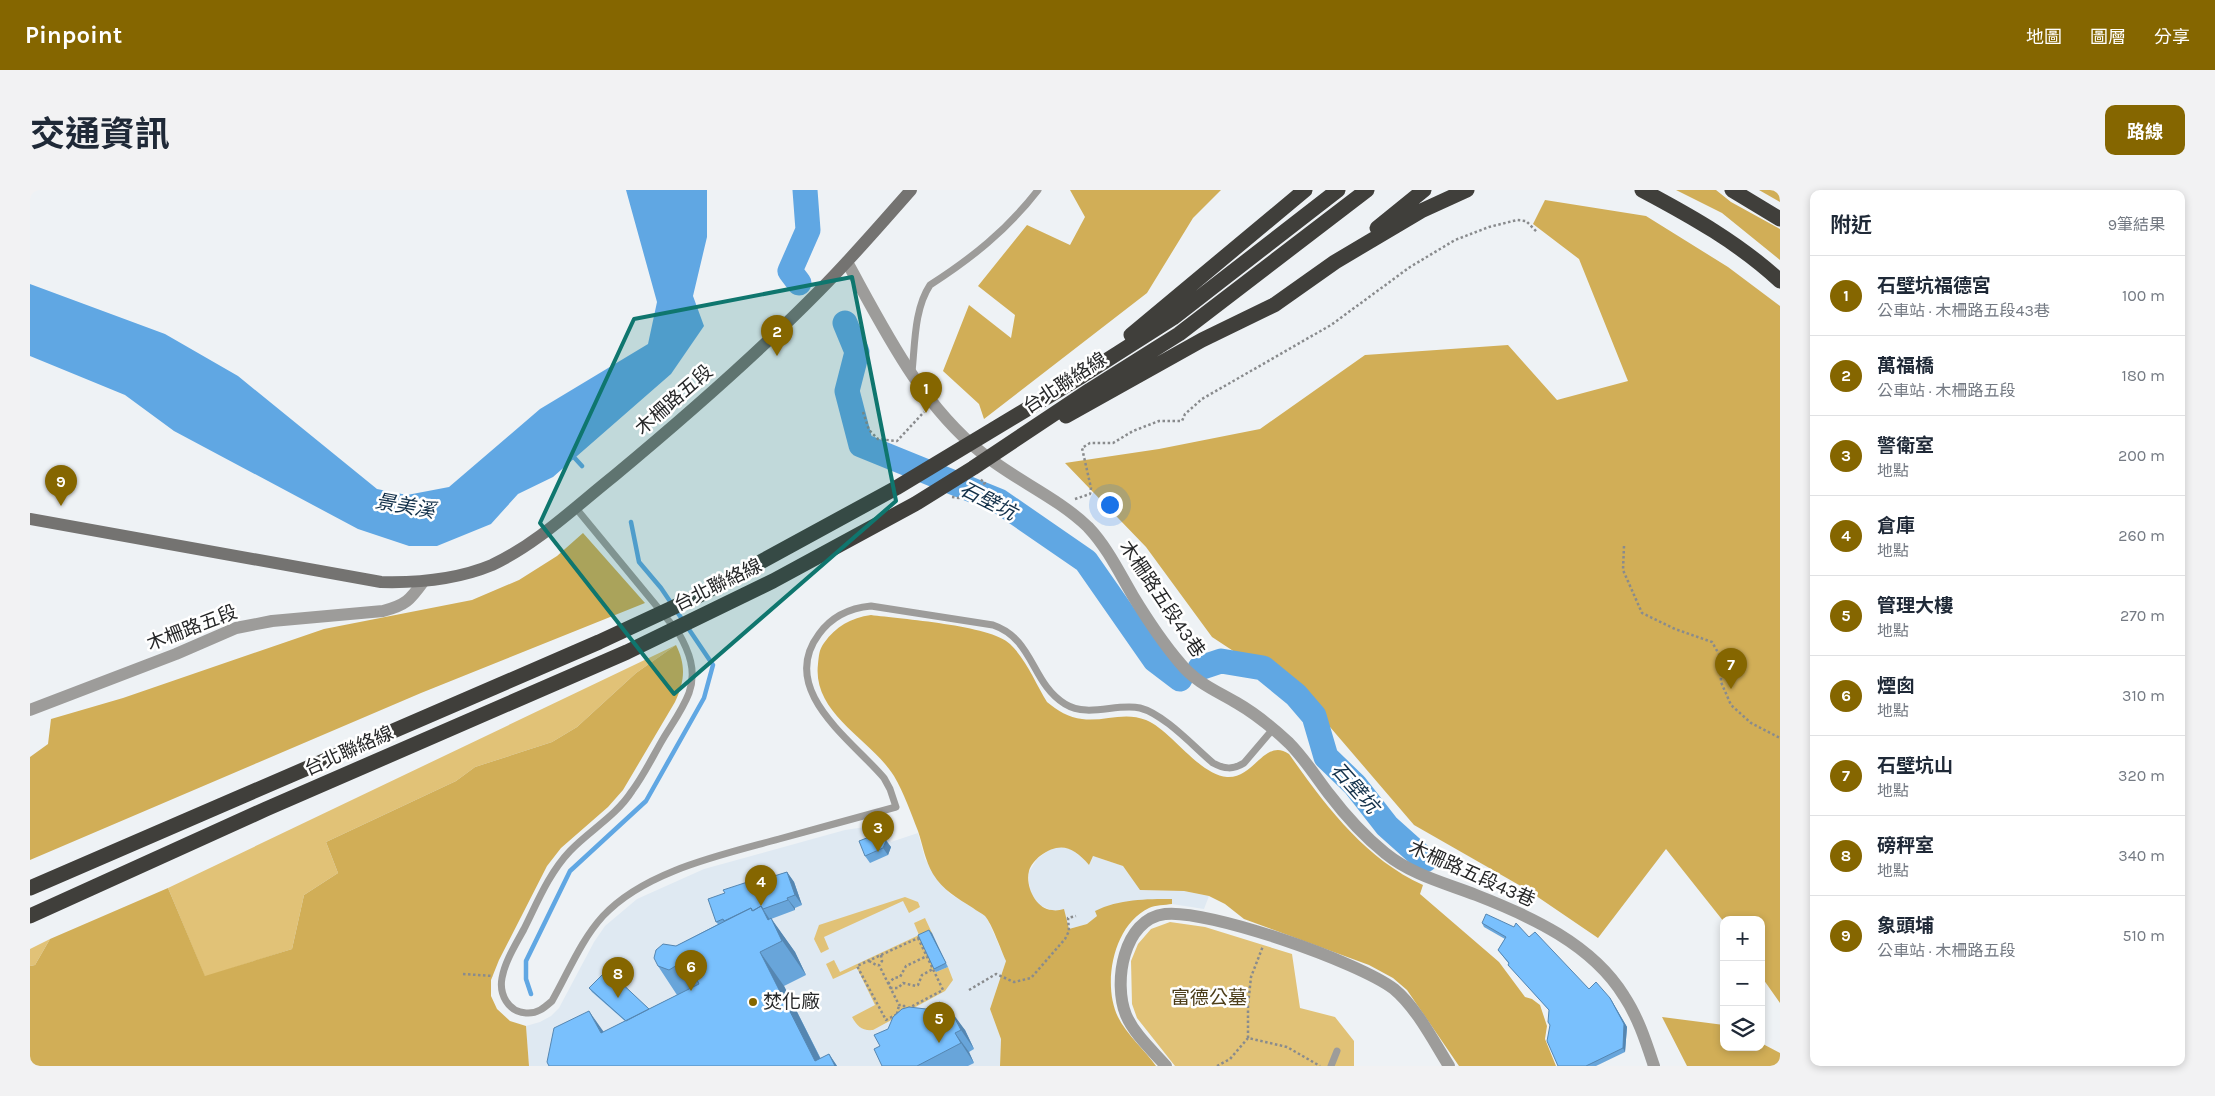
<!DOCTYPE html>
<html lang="zh-TW">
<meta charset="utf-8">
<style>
:root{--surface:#fff;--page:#f2f2f3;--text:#1f2937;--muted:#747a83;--line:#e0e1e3;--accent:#856600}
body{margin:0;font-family:Karla,"Noto Sans TC",sans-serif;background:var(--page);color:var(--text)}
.controls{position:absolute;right:15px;bottom:15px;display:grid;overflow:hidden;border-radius:10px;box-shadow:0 2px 8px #0003}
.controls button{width:45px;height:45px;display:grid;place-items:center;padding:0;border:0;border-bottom:1px solid var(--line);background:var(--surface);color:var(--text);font:25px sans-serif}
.you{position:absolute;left:1079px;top:314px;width:18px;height:18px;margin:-12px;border:4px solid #fff;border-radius:50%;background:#1a73e8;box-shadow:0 0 0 8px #1a73e833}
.badge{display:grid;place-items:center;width:32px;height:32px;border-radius:50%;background:var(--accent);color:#fff;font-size:16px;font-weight:700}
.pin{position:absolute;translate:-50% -41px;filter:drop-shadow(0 1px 2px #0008)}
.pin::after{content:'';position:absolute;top:26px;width:18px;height:15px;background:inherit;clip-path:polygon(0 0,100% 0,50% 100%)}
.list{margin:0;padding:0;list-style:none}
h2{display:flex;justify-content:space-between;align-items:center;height:65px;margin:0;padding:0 20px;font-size:21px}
h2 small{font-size:16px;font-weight:400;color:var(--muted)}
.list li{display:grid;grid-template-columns:32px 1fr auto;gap:15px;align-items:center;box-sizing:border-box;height:80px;padding:0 20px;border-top:1px solid var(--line)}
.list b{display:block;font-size:19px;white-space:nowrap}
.list p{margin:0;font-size:16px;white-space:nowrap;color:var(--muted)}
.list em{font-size:16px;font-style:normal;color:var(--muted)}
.icon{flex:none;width:28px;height:28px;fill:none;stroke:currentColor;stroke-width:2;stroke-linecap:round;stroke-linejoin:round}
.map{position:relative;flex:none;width:1750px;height:876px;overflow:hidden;border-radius:10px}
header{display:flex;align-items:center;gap:30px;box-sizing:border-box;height:70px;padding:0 25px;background:var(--accent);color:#fff}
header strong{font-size:24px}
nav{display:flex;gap:28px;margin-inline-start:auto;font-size:18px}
.intro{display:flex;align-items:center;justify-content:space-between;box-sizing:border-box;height:120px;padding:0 30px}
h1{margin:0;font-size:35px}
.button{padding:12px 22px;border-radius:10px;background:var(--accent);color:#fff;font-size:18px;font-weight:700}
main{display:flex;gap:30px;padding:0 30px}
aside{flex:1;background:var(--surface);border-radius:10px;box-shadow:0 2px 8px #0003}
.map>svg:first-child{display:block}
</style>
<header>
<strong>Pinpoint</strong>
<nav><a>地圖</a><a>圖層</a><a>分享</a></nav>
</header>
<div class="intro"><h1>交通資訊</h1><a class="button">路線</a></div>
<main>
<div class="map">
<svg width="1750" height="876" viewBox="0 0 1750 876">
<rect width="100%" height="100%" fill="#eef2f5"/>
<path fill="#dfe9f2" d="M835,637L848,639L857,645L861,652L888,643L895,669L919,703L956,726L976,771L960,819L971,849L970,876H499L496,836L510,832L521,826L529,818L564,752L575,736L607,709L674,679L815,640Z
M1030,657L1041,659L1051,665L1059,675L1063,666L1093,676L1111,700L1154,701L1179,706L1174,719L1142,714V709L1067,726L1057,734L1039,739L1021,720L1009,715L1001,703L999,693V682L1007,669L1019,660Z"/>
<path fill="#e1c277" d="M646,455L606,483L547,537L522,552L445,577L426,591L296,652L308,683L274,705L262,759L175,787L138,698Z
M875,707L888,712L890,717L879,723L873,711L794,747L799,759L791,763L784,749L789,735Z
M895,728L902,743L906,782L918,777L923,790L915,801L843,840C832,841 827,836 822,827L845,815L827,778L803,789L796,774L804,770L810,782L889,745L884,733Z
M1140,732L1175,737L1262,764L1270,818L1305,827L1324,851V876H1145L1107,828L1102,814L1101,771L1108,754L1121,739Z
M20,749L5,775L0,776V759Z"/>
<path fill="#d1ae57" d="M1040,0H1191L1163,28L1117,103L954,229L949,214L913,181L939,115L981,148L985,125L948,96L997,35L1040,55L1055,27Z
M1646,0H1686L1701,12L1750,39V70L1692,23Z
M1729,0H1749L1750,12Z
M1515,10L1616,26L1698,77L1750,116V813L1731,786V730H1694V732L1636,659L1568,748L1496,699L1384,635L1276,509L1182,447L1116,357L1035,273L1129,259L1230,239L1335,165L1478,155L1527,210L1598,191L1549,69L1503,34Z
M553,343L615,413L391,503L0,670V567L18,554L21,529L93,508L294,439L442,410L489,390L527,366Z
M841,425C870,429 961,435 980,454C996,469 1006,494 1017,512C1027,520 1039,528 1052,529C1074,532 1094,521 1116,530C1141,540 1169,585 1197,587C1224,589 1235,547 1259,564C1296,616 1334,668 1393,695L1390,704L1469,772L1495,807L1502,809L1510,815L1517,836L1515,849L1526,876H1429L1377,800L1363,788L1339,775L1214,729L1195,714L1179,706L1154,701L1110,700L1093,676L1063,666L1059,675C1044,657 1030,651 1010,666C1006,669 1000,676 999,681C995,696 1006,719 1022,720C1026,721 1030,720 1034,719L1039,739L1057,734L1067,726L1065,721C1089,709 1116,709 1142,709V714C1135,715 1125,715 1119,718C1083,735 1072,794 1088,827C1096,844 1115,860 1126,876H970L971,849L960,819L976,771C971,760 962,734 955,726C952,723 946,721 943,718C927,708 913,700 903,684C895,670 893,656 888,641C881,623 874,603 864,586C841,549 782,524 788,474C789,465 789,460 794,453C806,436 821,428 841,425Z
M646,455C656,475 655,491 645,512L593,600L578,617L531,658L517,676L469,770L461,790V806L467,819L480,831L496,836L499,876H0V776L5,775L20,749L138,698L175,786L262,759L274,705L308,683L296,652L426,591L445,577L522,552L547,537L606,483Z
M1632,827L1694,835V857H1731V853L1750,863V876H1657Z"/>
<path fill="#60a7e3" d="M596,0H677V47L663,106L674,136L641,184L523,287L488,304L461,334L407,356H379L328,339L144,241L95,205L0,166V94L135,144L208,186L347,299L377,305L419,297L510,219L618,154L627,112Z"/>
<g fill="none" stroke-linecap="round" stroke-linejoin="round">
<path stroke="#60a7e3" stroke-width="4.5" d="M541,264L552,276
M501,804L496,789V771L540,681L616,611L674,508L683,475L631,398L609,372L601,332"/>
<path stroke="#60a7e3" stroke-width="25" d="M769,93L760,81L778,40L775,0
M815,133L827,162L817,201L831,255L969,311L1056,371L1125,470L1150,489
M1170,478L1191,471L1233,478L1266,505L1284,526L1296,567L1325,595L1357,636L1395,670"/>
<path stroke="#898b8d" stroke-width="2.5" stroke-dasharray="2.5 2.5" stroke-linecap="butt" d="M833,222L839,240L848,249L867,251L894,222
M922,307L929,308L955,293L950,289
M1045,309L1060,304L1061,298L1052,258L1060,253H1083L1103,241L1129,231H1152L1155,224L1172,209L1301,135L1380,77L1425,50L1459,37L1487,30L1496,31L1507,42
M1594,356L1593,380L1612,423L1645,439L1682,452L1690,466L1691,492L1701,515L1721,533L1750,548
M888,748L913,800L856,830L827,776Z
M851,765L852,771L849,775L869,815H873L877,819
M839,771L848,776
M433,784L463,786
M858,794L864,788L870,787L876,776L897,766
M860,798H868L873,793L886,796L888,795L892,785L903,779
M939,800L966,784L984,792L1001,788L1035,749L1039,741L1038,728L1046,726
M867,824L869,815
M1218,848V815L1221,787L1233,756
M1187,876L1200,869L1218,848L1257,857L1290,876"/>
<path stroke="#9d9c9a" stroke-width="7" d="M882,182C885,155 884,119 900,95C942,68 977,40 1008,0
M545,317L648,442C659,461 667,481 659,503C653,519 642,534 633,549C623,566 614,585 602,601C586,626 560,640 540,661C519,683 507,713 494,739C486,754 475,771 472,788C469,804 478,822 496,823C507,824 514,818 522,811C538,783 551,750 573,726C615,681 691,665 749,649C788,638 827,628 866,617L860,599L854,588C822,550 747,500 789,444C802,426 820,418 841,416L963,435C1004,449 1001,493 1035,514C1058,528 1086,513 1110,518C1134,524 1164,557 1183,573C1194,579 1203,580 1214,573L1243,539
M1301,876L1307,861"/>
<path stroke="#9d9c9a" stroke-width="12" d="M817,72C855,141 890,213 952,263C985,290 1027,307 1058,337C1077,357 1089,382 1103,406C1117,429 1132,452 1150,473C1166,493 1187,501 1207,513C1226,524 1243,538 1259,553C1274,568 1286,587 1299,604C1315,625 1334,646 1355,663C1382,685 1415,693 1446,705C1500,726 1562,754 1594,806C1608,827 1616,852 1624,876
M0,520L146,464L206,438L242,431L353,421C376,415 380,410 393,392
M1136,876C1122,860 1104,844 1096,825C1083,793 1093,729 1135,724C1178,719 1329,772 1364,799C1386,817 1404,852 1419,876"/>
<path stroke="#747371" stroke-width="12" d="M0,329L351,392C389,393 426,390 462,375C507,354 545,317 584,286C655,227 724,167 789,101C821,69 851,34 881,0"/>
<path stroke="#403f3b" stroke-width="15" d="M1612,0C1661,26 1709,53 1750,91
M1702,0L1750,29
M1347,38L1394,0
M1101,145L1275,0
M1036,226L1172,150L1244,115L1305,72L1391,21L1437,0
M0,698L569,452L670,405L866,298L1052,186L1143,128L1308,0
M0,726L236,619L597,462L743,391L885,314L943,278L1060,200L1149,144L1337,0"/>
</g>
<path fill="#68a5da" d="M852,644L861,657L858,665L840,673L835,666Z
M757,682L764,692L772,715L765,718V720L741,729L765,762L776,785L754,796L791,869L799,864L807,876H519L574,842L595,831L562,802L559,798L592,788L589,791L619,819L647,805L628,776L646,756L688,734L686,732L741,687Z
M1452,733L1499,747L1559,799L1582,811L1597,837L1595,862L1566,876H1528L1520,835L1519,820L1481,778L1478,775L1479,774L1468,760L1475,749L1454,737Z
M899,740L918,777L906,782L904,779Z
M910,812L917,823L935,840L944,859L939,862L944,873L938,876H852L850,856L896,819Z"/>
<path fill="#5586b1" d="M856,651L861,657L858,665L853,658Z
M757,682L764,692L772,715L765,705Z
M757,708L765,718V720L758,710Z
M731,716L746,739L741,728L765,762L776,785L738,730Z
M899,740L902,743L918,777L916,773Z
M730,762L754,796L794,876L785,871Z
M590,784L592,788L589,792L586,788Z
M1580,808L1597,837L1595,862L1593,858Z
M559,821L583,855L571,843Z
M921,821L935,840L944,859L931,840Z
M925,843L939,862L944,873L931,853Z
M799,864L807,876H805Z"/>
<path fill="#79c0fd" stroke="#5586b1" d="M847,644H852L856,651L853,658L835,666L829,651Z
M757,682L765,705L757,708L758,710L733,719L731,716L723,721L721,718L694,731L693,729L686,732L678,709L695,703L693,700L739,685L741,687Z
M731,716L738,730L741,728L752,751L730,762L785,871L799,864L805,876H519L517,872L524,838L559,821L571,843L669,794L657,769L639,780L628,776L624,768L626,760L633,754L646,756L721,718L722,721Z
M1456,724L1484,737L1486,733L1499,747L1505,742L1559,799L1566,792L1580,808L1594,834L1593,858L1556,876H1528L1517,851L1520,835L1518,832L1519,820L1478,775L1479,773L1468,760L1476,747L1452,733Z
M899,740L916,773L904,779L888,745Z
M581,776L590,784L586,788L619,819L596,831L559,798Z
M910,812L915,824L921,821L931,840L925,843L931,853L887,876H852L844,859L850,856L844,845L858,839L863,827L872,819L879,817L896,819Z"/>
<path fill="#0f766e" fill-opacity="0.2" stroke="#0f766e" stroke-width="4" stroke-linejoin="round" d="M822,87L866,311L644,504L510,333L604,129Z"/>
<circle fill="#856600" stroke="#fff" stroke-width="2" cx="723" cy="812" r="5"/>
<g text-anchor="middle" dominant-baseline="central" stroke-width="5" stroke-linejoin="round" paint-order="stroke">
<g font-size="19" fill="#262728" stroke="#fff">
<text transform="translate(1035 193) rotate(-33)">台北聯絡線</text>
<text transform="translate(644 210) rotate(-41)">木柵路五段</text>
<text transform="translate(688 395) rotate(-26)">台北聯絡線</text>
<text transform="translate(1132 409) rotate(56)">木柵路五段43巷</text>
<text transform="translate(162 438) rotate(-21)">木柵路五段</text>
<text transform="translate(319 561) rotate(-24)">台北聯絡線</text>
<text transform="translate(1442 684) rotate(24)">木柵路五段43巷</text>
</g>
<g font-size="19" fill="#4d3e19" stroke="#fff">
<text x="1179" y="808">富德公墓</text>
</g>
<g font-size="19" fill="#262728" stroke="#fff" text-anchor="start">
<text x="733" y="812">焚化廠</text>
</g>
<g font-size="20" font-style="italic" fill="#123049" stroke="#fff">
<text transform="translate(958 311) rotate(27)">石壁坑</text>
<text transform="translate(375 316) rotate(10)">景美溪</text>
<text transform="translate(1325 598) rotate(48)">石壁坑</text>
</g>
</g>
</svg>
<div class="controls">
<button>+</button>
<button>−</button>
<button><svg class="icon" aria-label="layers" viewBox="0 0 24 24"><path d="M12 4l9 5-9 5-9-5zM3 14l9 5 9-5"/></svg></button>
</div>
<div class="you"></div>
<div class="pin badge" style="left:896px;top:223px">1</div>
<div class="pin badge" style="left:747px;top:166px">2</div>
<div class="pin badge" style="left:848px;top:662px">3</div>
<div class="pin badge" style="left:731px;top:716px">4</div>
<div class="pin badge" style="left:909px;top:853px">5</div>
<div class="pin badge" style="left:661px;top:801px">6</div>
<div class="pin badge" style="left:1701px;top:499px">7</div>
<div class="pin badge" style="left:588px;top:808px">8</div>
<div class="pin badge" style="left:31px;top:316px">9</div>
</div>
<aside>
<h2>附近<small>9筆結果</small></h2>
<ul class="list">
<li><span class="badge">1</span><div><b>石壁坑福德宮</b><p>公車站 · 木柵路五段43巷</p></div><em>100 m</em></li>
<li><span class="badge">2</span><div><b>萬福橋</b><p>公車站 · 木柵路五段</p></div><em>180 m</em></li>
<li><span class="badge">3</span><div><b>警衛室</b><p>地點</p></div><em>200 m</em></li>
<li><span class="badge">4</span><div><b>倉庫</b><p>地點</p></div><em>260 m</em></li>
<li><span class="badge">5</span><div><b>管理大樓</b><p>地點</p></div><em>270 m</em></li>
<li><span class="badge">6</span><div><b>煙囪</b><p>地點</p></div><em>310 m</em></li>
<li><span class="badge">7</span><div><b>石壁坑山</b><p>地點</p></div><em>320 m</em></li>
<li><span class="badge">8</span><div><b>磅秤室</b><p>地點</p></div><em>340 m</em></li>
<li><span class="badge">9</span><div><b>象頭埔</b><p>公車站 · 木柵路五段</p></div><em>510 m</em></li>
</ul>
</aside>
</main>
